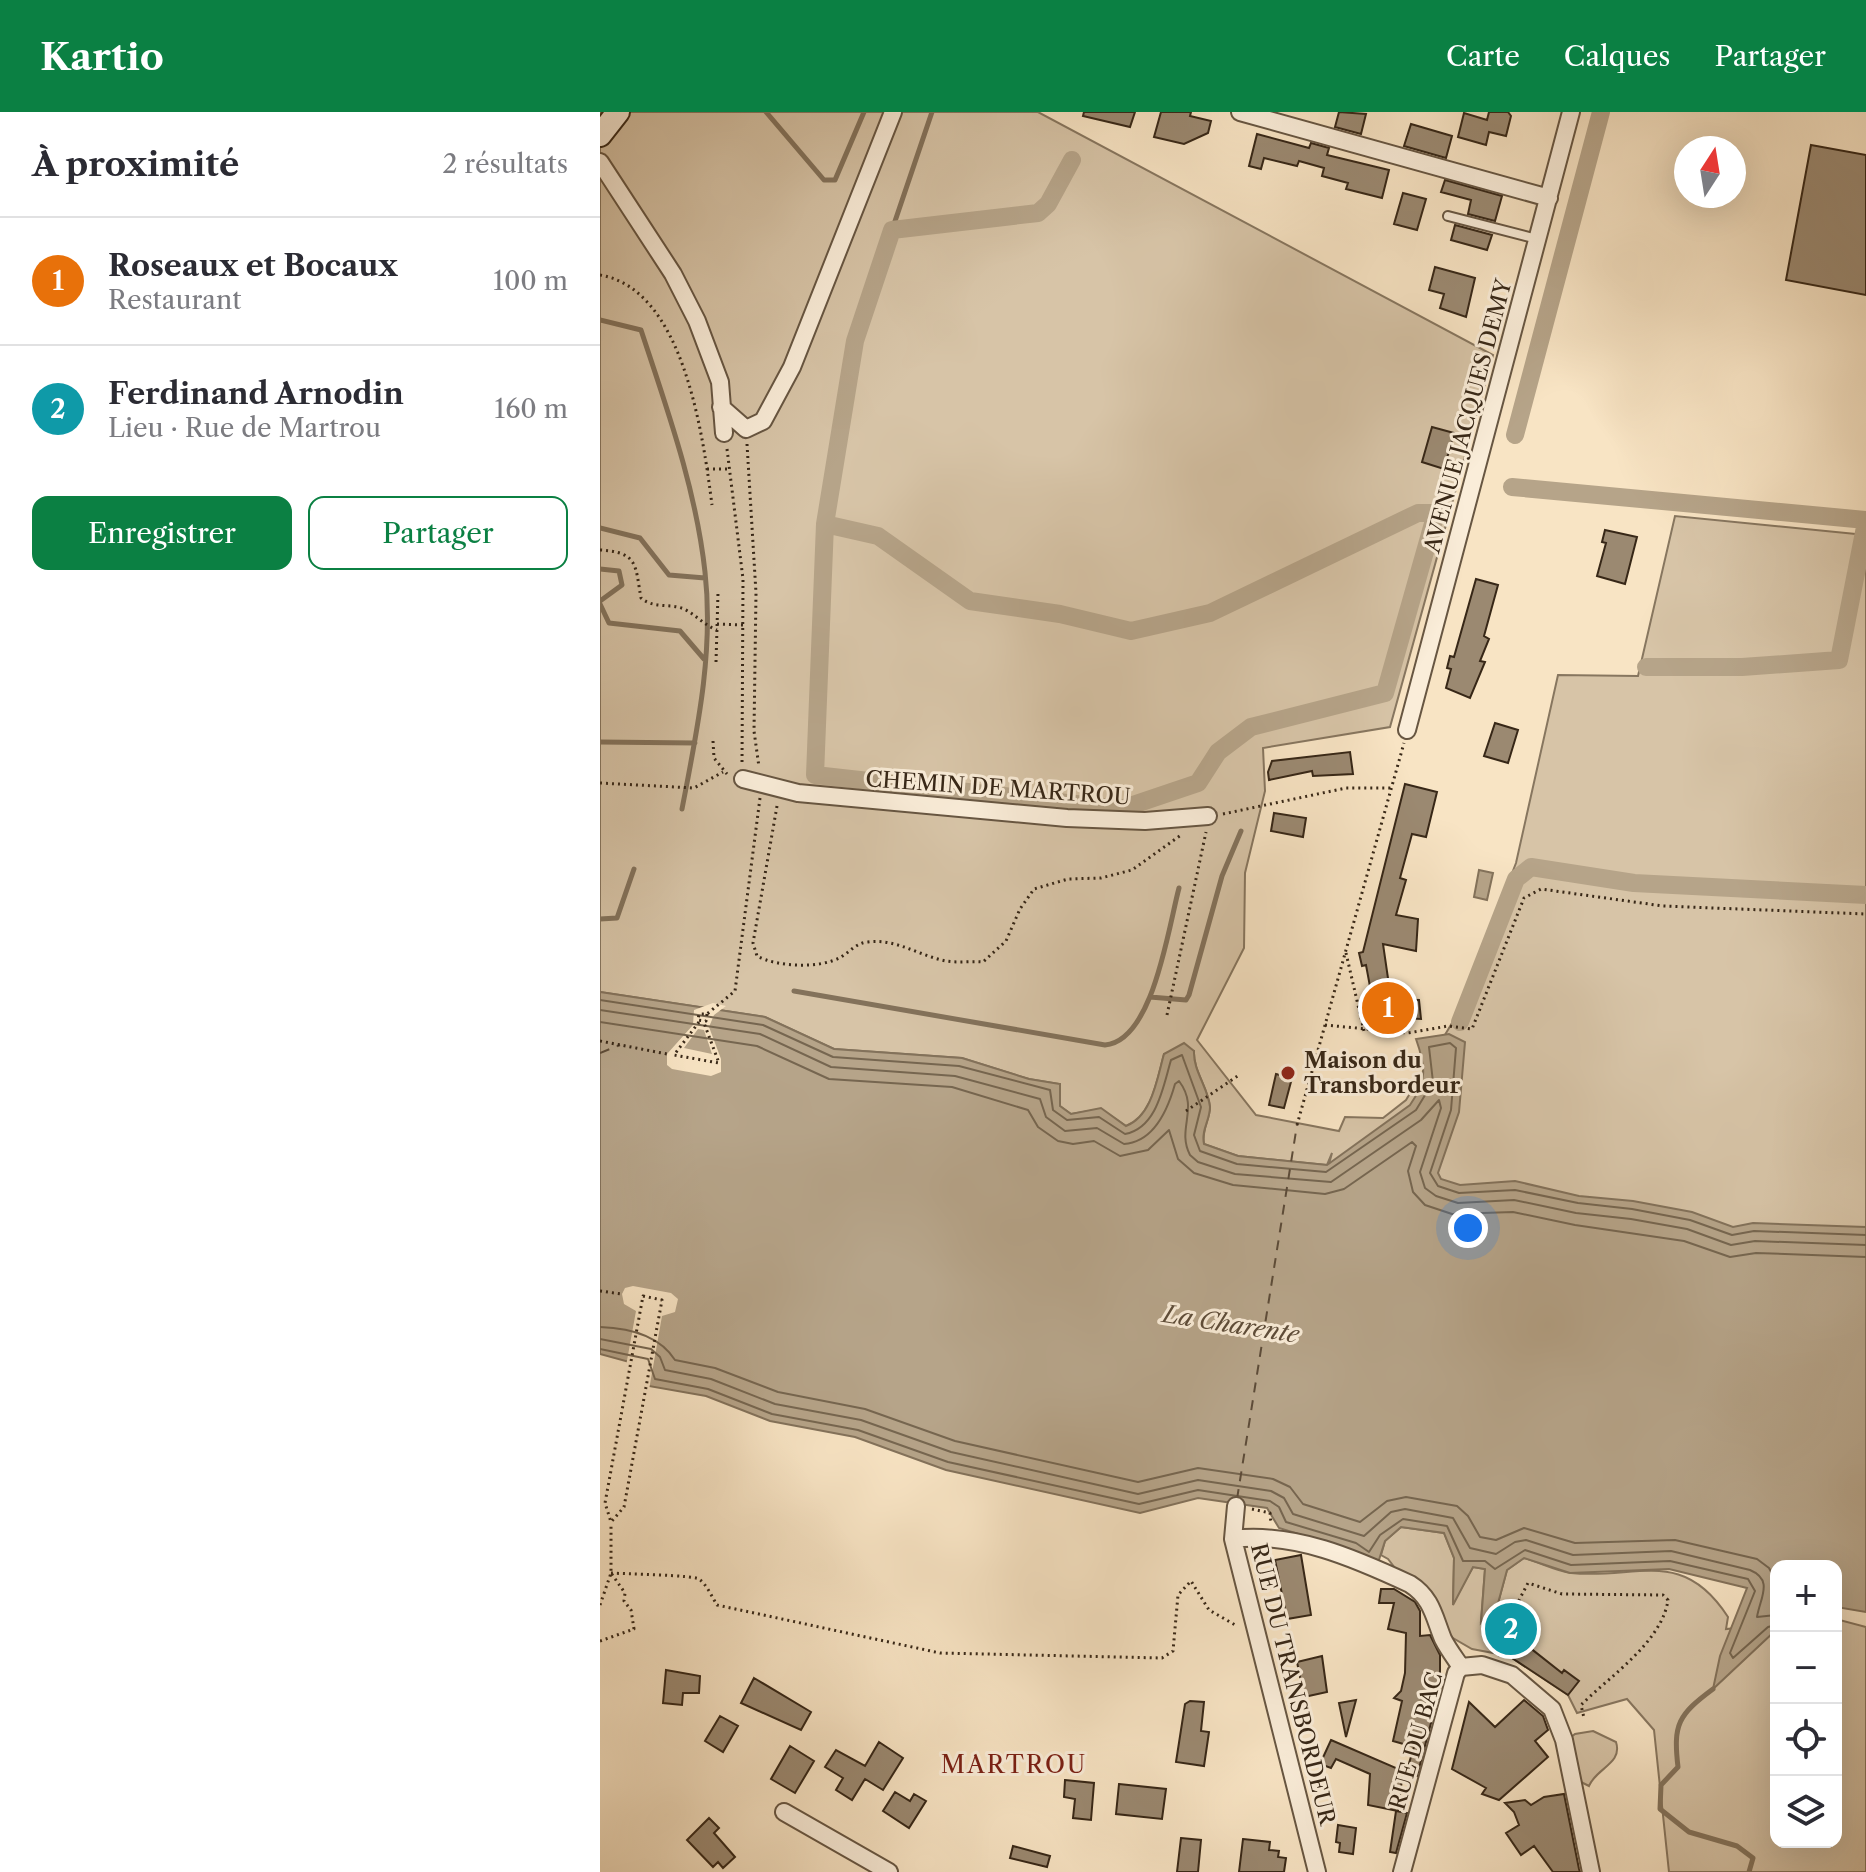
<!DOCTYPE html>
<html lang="fr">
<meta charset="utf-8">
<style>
:root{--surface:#fff;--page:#f7f7f7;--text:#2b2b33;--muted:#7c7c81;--line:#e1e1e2;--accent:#0b8043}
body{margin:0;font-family:"Libre Caslon Text",serif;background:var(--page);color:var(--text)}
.controls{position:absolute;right:24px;bottom:24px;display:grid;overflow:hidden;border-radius:16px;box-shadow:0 8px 32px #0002}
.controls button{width:72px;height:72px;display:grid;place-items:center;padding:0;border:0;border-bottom:2px solid var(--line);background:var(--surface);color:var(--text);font:40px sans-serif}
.compass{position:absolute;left:1074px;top:24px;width:72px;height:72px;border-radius:50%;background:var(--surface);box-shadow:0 8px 32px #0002;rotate:12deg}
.you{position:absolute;left:868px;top:1116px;width:28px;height:28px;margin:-20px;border:6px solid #fff;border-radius:50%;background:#1a73e8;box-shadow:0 0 0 12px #1a73e833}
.badge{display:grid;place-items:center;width:52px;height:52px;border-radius:50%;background:var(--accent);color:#fff;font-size:26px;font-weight:700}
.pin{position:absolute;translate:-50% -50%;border:4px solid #fff;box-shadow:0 2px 8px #0006}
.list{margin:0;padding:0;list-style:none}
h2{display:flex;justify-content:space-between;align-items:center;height:104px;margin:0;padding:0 32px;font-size:34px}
h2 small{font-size:26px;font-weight:400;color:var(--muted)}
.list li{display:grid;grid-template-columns:52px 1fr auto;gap:24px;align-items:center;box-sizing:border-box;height:128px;padding:0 32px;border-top:2px solid var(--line)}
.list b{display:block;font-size:30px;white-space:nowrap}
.list p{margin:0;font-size:26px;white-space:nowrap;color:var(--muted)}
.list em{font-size:26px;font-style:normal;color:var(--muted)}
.actions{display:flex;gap:16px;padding:24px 32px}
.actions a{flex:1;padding:18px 0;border:2px solid var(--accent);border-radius:16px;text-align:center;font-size:28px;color:var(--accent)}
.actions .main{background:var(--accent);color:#fff}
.icon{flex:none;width:44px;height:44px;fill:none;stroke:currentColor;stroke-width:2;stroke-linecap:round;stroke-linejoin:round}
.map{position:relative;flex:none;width:1266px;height:1760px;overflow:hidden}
header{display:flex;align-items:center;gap:48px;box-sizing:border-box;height:112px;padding:0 40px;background:var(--accent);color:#fff}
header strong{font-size:38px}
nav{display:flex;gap:44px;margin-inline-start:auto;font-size:28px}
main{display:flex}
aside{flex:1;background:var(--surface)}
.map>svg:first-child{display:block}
</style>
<header>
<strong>Kartio</strong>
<nav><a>Carte</a><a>Calques</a><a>Partager</a></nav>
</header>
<main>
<aside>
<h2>À proximité<small>2 résultats</small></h2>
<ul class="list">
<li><span class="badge" style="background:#e8710a">1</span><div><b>Roseaux et Bocaux</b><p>Restaurant</p></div><em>100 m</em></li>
<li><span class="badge" style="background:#0f9aa8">2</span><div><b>Ferdinand Arnodin</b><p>Lieu · Rue de Martrou</p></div><em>160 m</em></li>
</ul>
<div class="actions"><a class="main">Enregistrer</a><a>Partager</a></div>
</aside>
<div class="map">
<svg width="1266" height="1760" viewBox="0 0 1266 1760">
<rect width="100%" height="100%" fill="#f8e4c4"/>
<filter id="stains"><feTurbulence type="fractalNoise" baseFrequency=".0025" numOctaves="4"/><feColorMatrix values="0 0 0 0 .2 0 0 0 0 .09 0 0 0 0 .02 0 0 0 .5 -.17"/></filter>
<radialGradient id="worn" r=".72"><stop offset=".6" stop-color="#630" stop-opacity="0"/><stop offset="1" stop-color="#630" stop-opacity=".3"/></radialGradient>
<path fill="#d7c4a7" stroke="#87765f" stroke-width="2" d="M0,0H438L893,243L790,615L663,636L665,679L645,761L644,836L597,928L656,1003L739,1019L745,1005L783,1006L806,988L855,906L916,751L958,563L1038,564L1075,404L1266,423V1123L1142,1131L829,1068L814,1005L729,1052L732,1041L727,1053L638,1044L604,1032C601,1018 610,1008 610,995C608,975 593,959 594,939L564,942C557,967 552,1005 526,1014L501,997L471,1002L460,994V972L429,967L362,946L234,937L165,905L0,880Z
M801,1415L844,1421L854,1446L853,1491L873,1455L885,1457L881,1509L897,1495L907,1458L924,1446C939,1450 956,1459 971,1461C1037,1468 1082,1434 1128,1505L1126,1517L1176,1512V1730H1236V1507L1266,1515V1760H1069L1054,1618L1027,1587L977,1601L968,1583L909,1544L872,1537L846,1522L788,1447L781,1443L785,1429Z
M993,1619L1016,1630C1023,1652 996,1656 989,1674L977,1668L970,1626L975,1622Z"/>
<path fill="#b6a489" stroke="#83725b" stroke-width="2" d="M879,758L893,761L887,788L874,785Z
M0,880L165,905L234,937L362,946L429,967L460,972V994L471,1002L501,996L526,1014C552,1004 557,967 564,942L584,931L594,939C593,959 608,975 610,995C610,1008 601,1018 604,1032L638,1044L727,1053L810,993C827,969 826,955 816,927L849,922L865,930L859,1000L838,1061L841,1067L860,1073L915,1069L979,1084L1033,1089L1092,1100L1133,1115L1153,1111L1266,1115V1500L1236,1495V1454H1176V1518L1113,1577L1120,1544L1147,1476L1069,1457L970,1461L924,1446L907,1458L897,1495L881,1511L885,1457L873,1455L853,1493L854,1446L844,1421L801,1415L785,1429L777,1454L753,1439L679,1416L667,1396L598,1386L540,1401L346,1358L255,1325L170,1309L106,1284L43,1273L44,1254L0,1242Z"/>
<path fill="#f8e4c4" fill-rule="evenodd" d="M113,891L126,894L114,903L109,915L121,947V960L111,964L72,957L67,953V942L93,913L94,898ZM98,917L104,918L112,942L84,936Z
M33,1174L71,1181L78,1187L75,1200L62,1204L49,1278L40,1274V1257L26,1254L36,1199L24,1192L22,1182L25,1176Z"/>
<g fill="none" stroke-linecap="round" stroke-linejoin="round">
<path stroke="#766650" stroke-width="2" d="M0,888L163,913L233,945L359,954L450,978L453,998L467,1008L499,1005L525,1022C557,1016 563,975 571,948L582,943L601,995L594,1023L600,1039L637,1052L726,1060L816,998L833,970L829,935L850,931L856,936L851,998L830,1061L838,1074L859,1081L915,1078L978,1091L1032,1097L1090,1108L1132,1123L1154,1119L1266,1123
M0,898L160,922L231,955L355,964L440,987L446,1005L465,1019L497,1016L524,1032C554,1030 568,997 575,972L579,969C600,997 576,1016 590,1043L598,1050L635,1062L731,1070L821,1008L839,988L841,996L820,1060L825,1076L836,1084L858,1091L914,1088L976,1101L1031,1107L1087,1117L1131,1133L1155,1129L1266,1133
M0,910L157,934L229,967L352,975L428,998L438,1015L458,1029L473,1032L494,1029L520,1044L548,1038L569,1018L578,1047L594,1061L633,1073L725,1082L744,1077L812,1030L816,1034L808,1059L813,1080L825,1093L852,1102L913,1100L975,1113L1084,1129L1130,1145L1156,1141L1266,1145
M0,1215C30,1216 59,1223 75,1248L115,1256L178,1280L265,1297L355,1329L538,1370L598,1356L673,1367L690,1375L703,1392L760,1410L787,1389L806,1385L857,1394L868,1404L880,1425L896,1428L924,1416L975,1431L1075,1428L1157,1447L1169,1456L1176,1469
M0,1227L51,1237L60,1245L65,1258L111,1267L175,1292L261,1308L351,1340L538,1382L598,1368L671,1379L684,1386L693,1402L764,1424L791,1400L805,1397L853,1406L870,1436L896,1442L915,1430L926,1428L973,1443L1071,1439L1150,1458C1174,1468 1160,1486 1157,1505L1176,1503
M0,1237L48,1247L55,1267L108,1277L172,1302L258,1318L348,1350L539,1392L598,1378L670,1389L679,1395L686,1410L756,1431L769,1440L780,1423L803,1407L847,1414L863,1449H885L895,1457L925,1438L971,1453L1070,1449L1148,1467L1155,1479L1130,1541L1133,1546L1168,1515L1176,1513"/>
<path stroke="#83725b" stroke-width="5" d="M166,0L224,68H235L264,0
M292,118L332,0
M0,208L41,218C67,297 96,377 105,460C114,540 97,619 82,697
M0,416L40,426L69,463L105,466
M0,457L19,459L22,473L0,489
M0,492L9,511L80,519L104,547
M0,630L95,631
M0,807L17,806L34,757
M194,879L505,933C553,929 568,817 579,776
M550,885L586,888L589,883L622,764L641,719
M1113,1577C1078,1603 1073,1612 1078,1655L1061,1673L1060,1697L1089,1720L1137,1734L1153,1746L1149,1760"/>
<path stroke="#b6a489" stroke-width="18" d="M915,323L1001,0
M912,375L1266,408
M225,412L278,424L370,489L460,502L531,519L610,501L818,401H836L785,581L651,615L618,640L598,671L521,697L215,663L225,412L255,229L292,118L438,101L448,92L472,48
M1046,555H1142L1239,548L1266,410
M860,910L916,767L931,755L1034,771L1266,783"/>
<path stroke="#5d4c39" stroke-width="2" stroke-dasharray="10 8" stroke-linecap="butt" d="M0,941L20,933
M637,1387L697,1013"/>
</g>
<path fill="#9b8971" stroke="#372717" stroke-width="2" d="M484,0H535L530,15L483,4Z
M561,0H591L590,4L611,9L608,21L584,32L554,25Z
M739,0L766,2L761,22L735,15Z
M889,0H908L911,4L906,24L889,20L886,33L858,25L864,1L887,8Z
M811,12L852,24L846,46L804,34Z
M657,22L709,36L711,31L729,36L727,43L789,58L782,86L746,77L748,71L722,64L724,56L699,49L697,54L664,46L661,57L649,54Z
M1211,33L1266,43V183L1186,168Z
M845,68L902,84L895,109L868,102L871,88L841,80Z
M803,81L826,87L817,118L794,112Z
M855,113L892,123L887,138L851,128Z
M835,155L875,166L866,205L840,196L844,182L829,178Z
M832,315L854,321L844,357L822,350Z
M1005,418L1037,425L1025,472L997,464L1006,431L1002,430Z
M876,467L898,473L884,524L889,527L880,549L885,550L870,586L846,576L851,557L847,556L850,544L854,545Z
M895,611L918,618L908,651L884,644Z
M750,640L753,662L713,664L712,659L669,668L668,660L672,649Z
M805,672L837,680L826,725L812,722L800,766L806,768L796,803L818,807L816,839L783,832L791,887L819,888L821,907L784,905L785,892L774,896L766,853L762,854L759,841L763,840Z
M674,701L706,706L703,725L671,719Z
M676,962L692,966L684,996L669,993Z
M701,1443L711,1503L687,1507L675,1448Z
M781,1477H794L815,1490L820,1499V1524L830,1523L840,1543V1577L817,1664L806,1661L814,1635L793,1629L802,1589L794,1586L801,1579L805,1561L806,1521L788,1517L794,1491H779Z
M920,1528L962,1561L964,1558L979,1569L968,1583L909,1544Z
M722,1544L727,1580L704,1585L697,1550Z
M66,1558L100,1564L99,1581H83L82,1593L63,1591Z
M154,1566L211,1600L201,1618L141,1591Z
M756,1588L746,1625L739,1591Z
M924,1588L943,1604L948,1618L935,1629L948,1645L899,1688L882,1682L886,1676L852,1657L869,1590L895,1615Z
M590,1589L604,1590L601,1619L609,1620L604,1654L576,1650L585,1592Z
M120,1604L138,1614L123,1640L105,1629Z
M731,1628L803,1659L798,1699L768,1693L770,1662L736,1647L731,1656L720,1652Z
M279,1630L303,1646L283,1678L265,1667L252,1688L236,1678L243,1666L225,1655L236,1638L265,1654Z
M190,1634L214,1649L195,1681L171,1667Z
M465,1668L494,1671L491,1708L473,1706L475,1687L464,1685Z
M519,1672L566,1677L562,1707L516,1702Z
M295,1680L310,1689L314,1682L326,1689L309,1716L283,1699Z
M964,1682L979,1757L980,1760H953L934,1734L921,1743L906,1721L919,1713L914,1700L905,1691L925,1688L931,1693L944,1685Z
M796,1699L807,1701L796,1741L790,1740Z
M109,1706L119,1716L114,1721L135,1745L123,1756L118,1750L113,1755L87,1728Z
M738,1713L756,1716L753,1742L739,1740L740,1731L736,1730Z
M581,1726L601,1728L598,1760H577Z
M643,1727L670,1730L669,1738L679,1739L678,1745L686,1746L684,1760H639Z
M413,1734L450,1744L447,1755L410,1746Z"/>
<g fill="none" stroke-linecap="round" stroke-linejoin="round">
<defs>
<path id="lane" d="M848,104L937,127"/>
<path id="street" d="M640,0L949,86
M0,50L73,162L97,209L120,270L124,321
M121,295L146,317L163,309L192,255L293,0
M807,618L971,0
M143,667L198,681L467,706L545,709L608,704
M636,1394L633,1427L717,1760
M633,1427C695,1420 754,1446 810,1472C832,1486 834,1505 843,1527C848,1537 855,1546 861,1555
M861,1555L882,1553L912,1563L952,1597L964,1628L991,1760
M184,1700L289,1760
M802,1760L856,1561L861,1555"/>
<path id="secondary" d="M0,23L18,0"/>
</defs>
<use href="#lane" stroke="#675642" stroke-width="12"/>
<use href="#street" stroke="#675642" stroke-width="20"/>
<use href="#secondary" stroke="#372717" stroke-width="26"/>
<path stroke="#372717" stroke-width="3" stroke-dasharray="2 4" stroke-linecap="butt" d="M0,163C84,177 103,324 112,393
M147,332L156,481L154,619L159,655
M127,337L143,467L142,652
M107,357H130
M0,438C39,440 35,454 41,486C54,497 70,491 84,497C96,503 104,513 117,518
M117,512L144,513
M116,550L118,481
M113,629L114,646L127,662
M0,671L94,676L123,660
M177,694L153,831L157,844C177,855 220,857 241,845C251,839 256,831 268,830C295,826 320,844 346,849C358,851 371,849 383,850L406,829L420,797L434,777L468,767L501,766L532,758L581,723
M623,702L746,676H792
M746,841L764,919
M107,902L106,909L98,908L99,902H107L135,879L160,686
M567,903L606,720
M99,910L74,943L119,951L104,911
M725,913L808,921L848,914L872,917L924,786L941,777L1063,794L1266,802
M0,929L67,942
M586,999L639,963
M697,1013L804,631
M0,1179L22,1182
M43,1184L62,1188L24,1395L11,1410L5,1391Z
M652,1397L670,1401L671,1411
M11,1461C26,1462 92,1463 99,1467C107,1473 112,1485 117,1493L340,1541L562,1546L573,1539L578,1483L591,1469L609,1498L637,1514
M0,1493L11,1461V1411
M0,1529L34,1517L31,1498L24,1489L25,1481L11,1461
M900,1545L904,1517L928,1471L962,1482L1063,1483L1068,1488C1062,1530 1010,1564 981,1593L984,1606"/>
<use href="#lane" stroke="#faedd9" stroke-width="8"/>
<use href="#street" stroke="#faedd9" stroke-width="16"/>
<use href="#secondary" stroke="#faedd9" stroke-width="22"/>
</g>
<circle fill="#8f2418" stroke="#faedd9" stroke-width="3" cx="688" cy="961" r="8"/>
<g text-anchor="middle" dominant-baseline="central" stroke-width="6" stroke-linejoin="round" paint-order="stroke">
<g font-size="22" fill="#372717" stroke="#faedd9">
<text transform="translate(868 304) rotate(-75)">AVENUE JACQUES DEMY</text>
<text transform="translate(398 676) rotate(4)">CHEMIN DE MARTROU</text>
<text transform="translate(693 1572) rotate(76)">RUE DU TRANSBORDEUR</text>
<text transform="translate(816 1629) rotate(-74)">RUE DU BAC</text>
</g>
<g font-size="22" font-weight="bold" fill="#372717" stroke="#faedd9" text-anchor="start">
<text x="704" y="948">Maison du<tspan x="704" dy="25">Transbordeur</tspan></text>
</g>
<g font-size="24" font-style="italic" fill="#5d4c39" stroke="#faedd9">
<text transform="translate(631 1212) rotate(9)">La Charente</text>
</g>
<g font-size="24" letter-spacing="2" fill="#7a1f14" stroke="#faedd9">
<text x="414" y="1652">MARTROU</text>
</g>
</g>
<rect width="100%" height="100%" filter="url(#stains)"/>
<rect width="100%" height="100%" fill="url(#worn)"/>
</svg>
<div class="controls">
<button>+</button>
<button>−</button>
<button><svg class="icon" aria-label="locate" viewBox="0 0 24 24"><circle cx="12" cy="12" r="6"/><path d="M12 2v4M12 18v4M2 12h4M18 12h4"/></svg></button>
<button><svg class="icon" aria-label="layers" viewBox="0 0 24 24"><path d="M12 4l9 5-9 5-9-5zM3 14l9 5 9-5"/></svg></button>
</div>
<svg class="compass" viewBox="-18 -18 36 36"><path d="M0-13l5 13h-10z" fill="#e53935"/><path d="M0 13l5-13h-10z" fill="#7c7c81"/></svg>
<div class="you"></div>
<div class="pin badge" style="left:788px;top:896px;background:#e8710a">1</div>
<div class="pin badge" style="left:911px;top:1517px;background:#0f9aa8">2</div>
</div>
</main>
